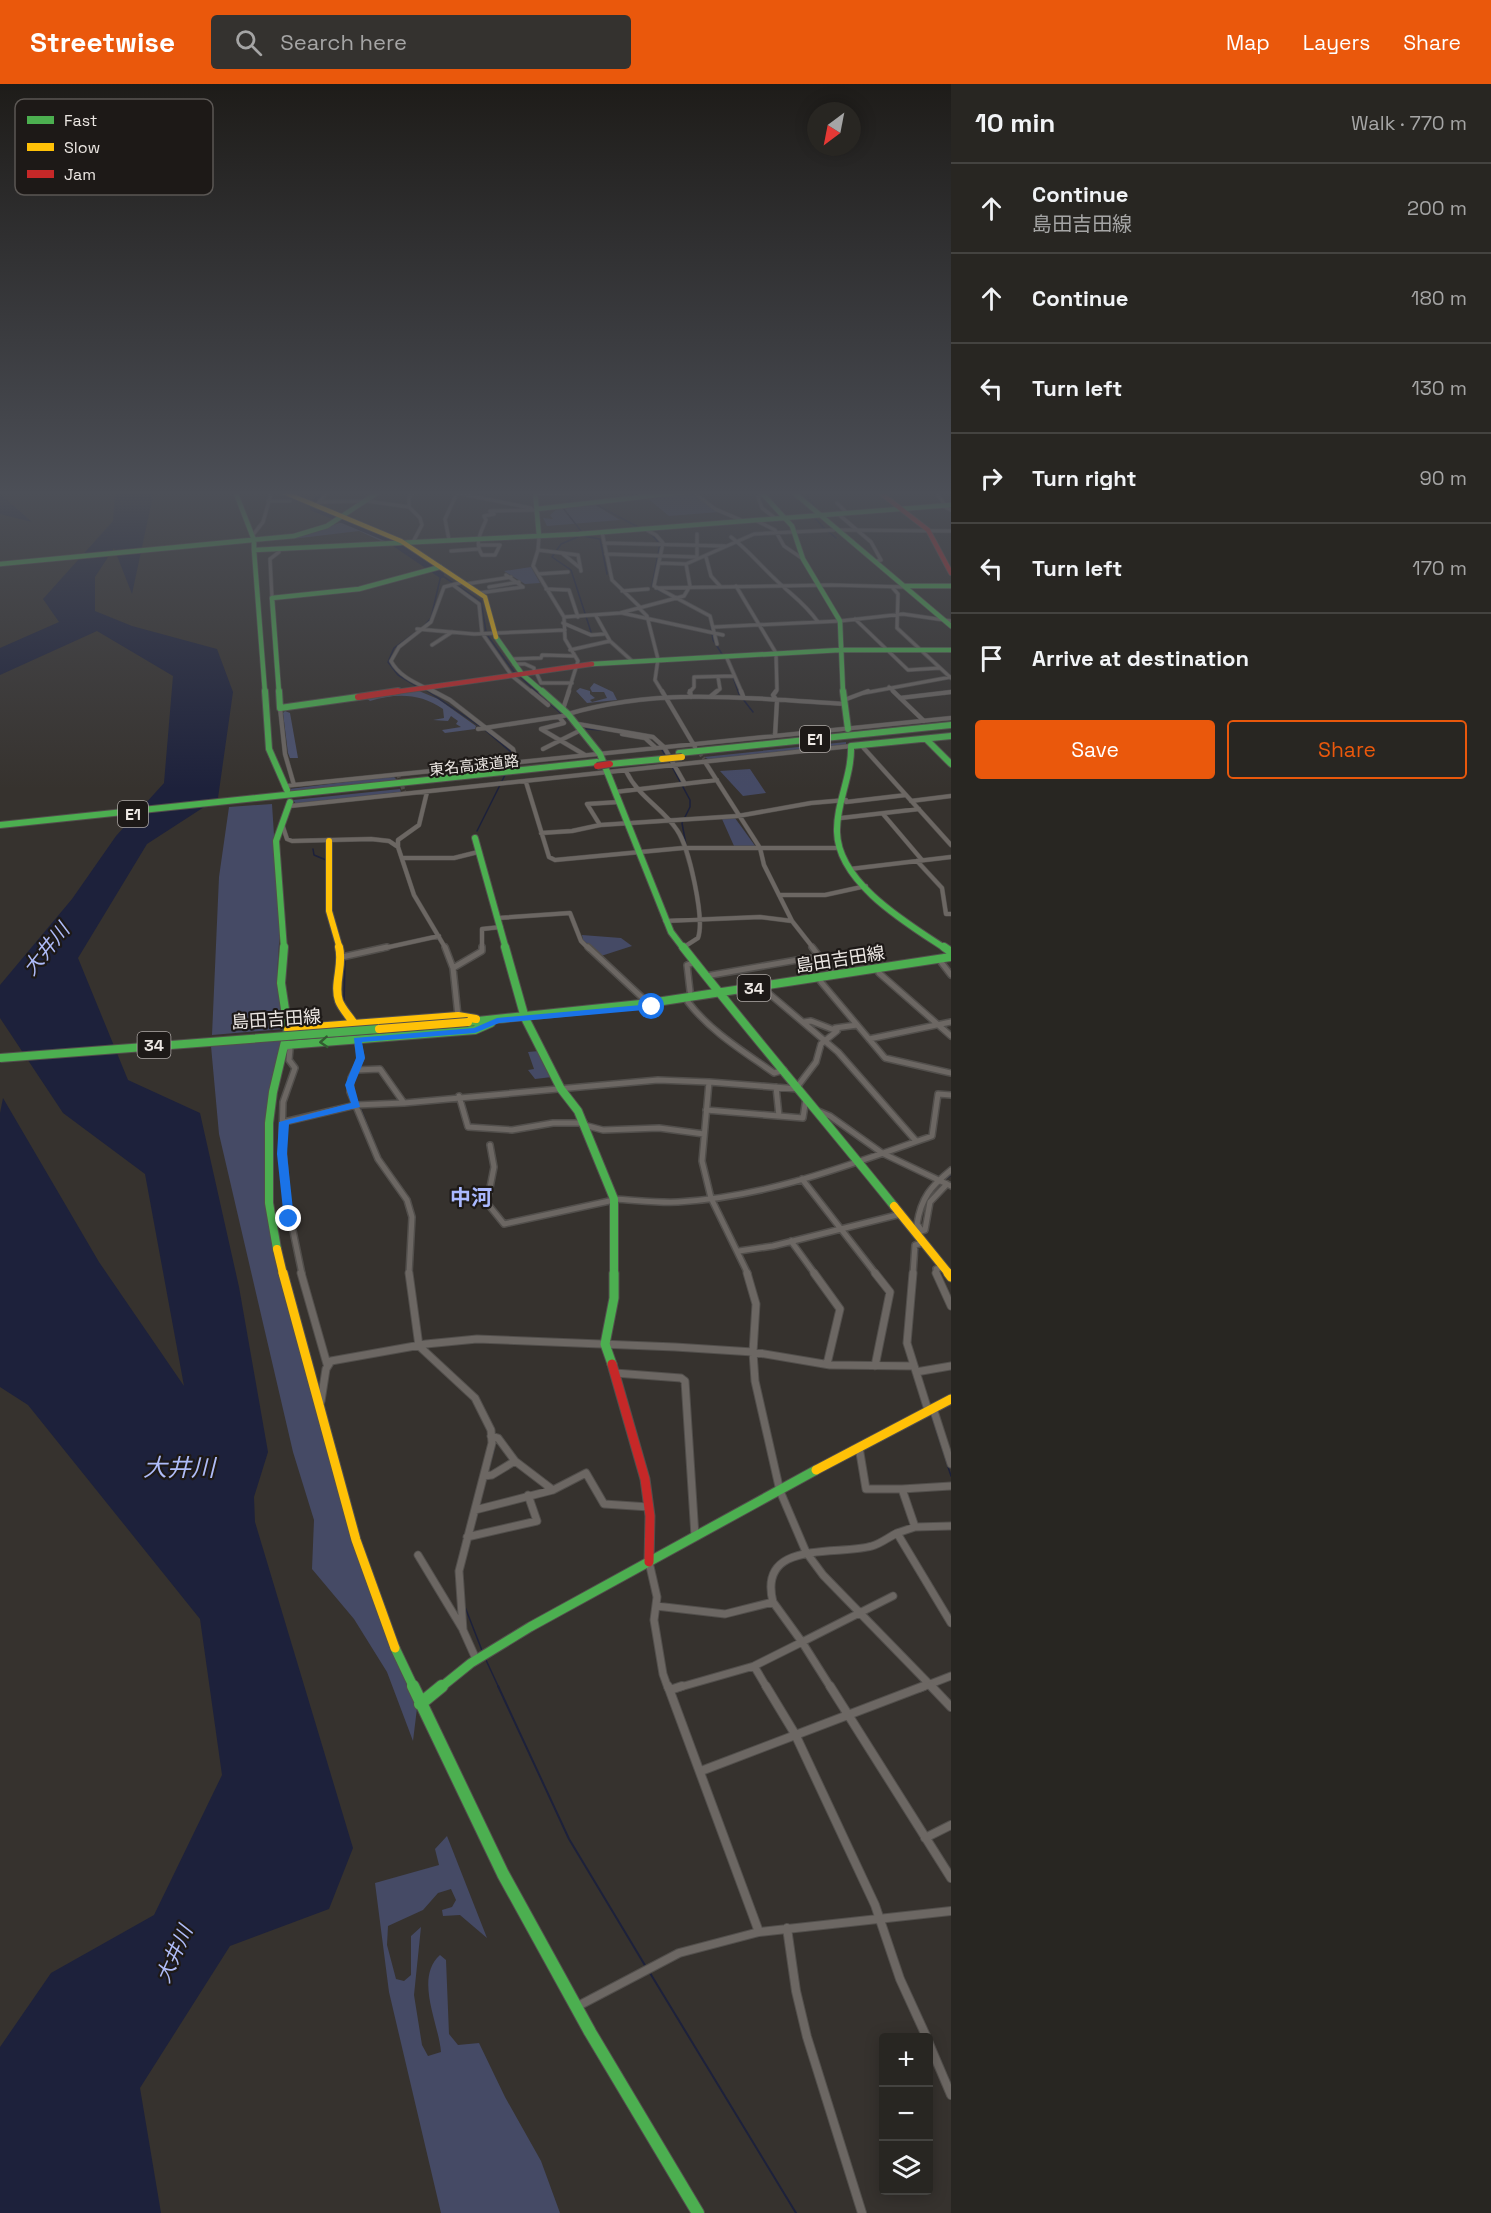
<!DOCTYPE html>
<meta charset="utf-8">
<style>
:root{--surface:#282622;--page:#34322f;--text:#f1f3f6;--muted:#a5a5a5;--line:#444340;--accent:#ea580c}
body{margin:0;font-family:"Space Grotesk","Noto Sans JP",sans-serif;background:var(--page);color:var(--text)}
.controls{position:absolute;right:18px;bottom:18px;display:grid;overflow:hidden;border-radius:6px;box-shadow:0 3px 15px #0003}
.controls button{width:54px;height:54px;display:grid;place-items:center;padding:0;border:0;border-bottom:2px solid var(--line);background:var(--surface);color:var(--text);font:30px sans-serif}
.compass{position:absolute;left:807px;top:18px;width:54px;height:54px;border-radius:50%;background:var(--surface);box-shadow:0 3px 15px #0003;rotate:212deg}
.stop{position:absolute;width:18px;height:18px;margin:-14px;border:4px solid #1a73e8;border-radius:50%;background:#fff}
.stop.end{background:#1a73e8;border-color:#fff;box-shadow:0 2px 6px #0008}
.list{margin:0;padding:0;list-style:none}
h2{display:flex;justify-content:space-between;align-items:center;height:78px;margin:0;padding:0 24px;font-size:26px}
h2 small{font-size:20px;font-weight:400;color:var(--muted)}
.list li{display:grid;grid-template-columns:39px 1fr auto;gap:18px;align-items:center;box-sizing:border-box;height:90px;padding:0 24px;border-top:2px solid var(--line)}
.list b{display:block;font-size:22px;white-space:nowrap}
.list p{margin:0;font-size:20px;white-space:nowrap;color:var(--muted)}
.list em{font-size:20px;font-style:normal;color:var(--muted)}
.actions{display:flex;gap:12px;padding:18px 24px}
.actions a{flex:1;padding:14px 0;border:2px solid var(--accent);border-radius:6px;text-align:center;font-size:21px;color:var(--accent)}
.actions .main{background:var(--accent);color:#fff}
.icon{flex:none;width:33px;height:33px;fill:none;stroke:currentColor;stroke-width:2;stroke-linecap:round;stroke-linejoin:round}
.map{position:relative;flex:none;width:951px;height:2129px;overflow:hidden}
header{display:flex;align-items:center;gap:36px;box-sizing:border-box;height:84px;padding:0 30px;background:var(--accent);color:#fff}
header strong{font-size:28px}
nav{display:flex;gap:33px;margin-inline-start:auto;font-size:21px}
.search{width:420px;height:54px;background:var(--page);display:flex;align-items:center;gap:15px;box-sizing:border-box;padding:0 21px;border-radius:6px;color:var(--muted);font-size:22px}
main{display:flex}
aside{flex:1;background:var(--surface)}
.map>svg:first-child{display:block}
</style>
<header>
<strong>Streetwise</strong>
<div class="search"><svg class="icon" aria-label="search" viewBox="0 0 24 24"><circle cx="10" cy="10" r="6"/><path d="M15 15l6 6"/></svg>Search here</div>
<nav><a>Map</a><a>Layers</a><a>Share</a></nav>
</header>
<main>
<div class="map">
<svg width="951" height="2129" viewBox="0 0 951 2129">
<rect width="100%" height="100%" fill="#36322e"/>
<path fill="#454a65" d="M693,409L719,428L669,432L646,413Z
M594,420L620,436L547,442L543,434L553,435L550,431L558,424Z
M345,437L389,457L383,458L359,447L292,455Z
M531,483L540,499L525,500L504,487Z
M846,658V661L710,676L704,673Z
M750,685L766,709L743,712L720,687Z
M393,692L397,696L290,708L289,705Z
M400,705L401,708L296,720L293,716Z
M272,720L280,844L277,891L284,945L212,951L219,793L229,723Z
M735,734L756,763L734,762L722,735Z
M582,851L621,854L632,862L601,872L583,856Z
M283,953L267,1049L269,1140L327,1366L418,1616L413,1657L387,1588L354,1535L312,1485L314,1436L293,1368L219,1050L211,962Z
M539,967L552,993L535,995L528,986L534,985L528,968Z
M447,1752L487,1854L460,1831L443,1832L442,1826L452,1823L456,1816L451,1805L438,1809L423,1826L388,1842L387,1861L396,1895L404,1897L411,1891V1852L421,1843L414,1911L422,1961L428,1972L441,1968C439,1940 414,1894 440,1871L446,1876L449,1950L458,1961L479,1959L505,2013L541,2077L560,2129H441L389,1908L375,1799L439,1781L435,1765Z"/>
<path fill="#4c526f" d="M594,599L613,608L617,616L587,619L576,607L580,604L590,607V610L595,614L590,616L592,618L607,614L604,608H592L590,604Z
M419,607L438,615L476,642L475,645L445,649L442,646L461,643L456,640L458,637L451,632L448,637L433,636L444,634L443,625C420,609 396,609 370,617L366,614Z
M285,627L290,629L298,674H290L288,669L283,629Z"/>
<path fill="#1d213b" d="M115,407H154L132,510L114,464L95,493V527L132,542L217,565L233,608L218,714L147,760L78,874L128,996L200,1029L239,1203L268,1368L254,1413L255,1438L353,1764L329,1825L230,1862L140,2004L161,2129H0V1963L51,1889L154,1831L222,1691L200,1535L28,1321L0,1303V1029L3,1014L99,1178L184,1302L145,1090L63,1029L0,934V901L72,815L116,752L164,699L173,592L97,547L0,591V564L59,538L43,515L113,437Z
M0,410L32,438L0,430Z"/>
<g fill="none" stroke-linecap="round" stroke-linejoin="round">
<path stroke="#1d213b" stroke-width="1.5" d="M809,407L808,414L814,421
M584,408L594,418
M566,420L580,407
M597,421L638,443
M563,424L581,447
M814,433L825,445
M828,447L836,454
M652,451L660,460L652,502
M580,452L561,460L552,473L571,486L591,548
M583,452L600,455L607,490
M656,505L670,512
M424,542L431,534L441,491L481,517L486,547
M711,542L713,556L722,570
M416,548L394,564L388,578L398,591L418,603
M488,552L515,589
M519,592L575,642
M733,593L739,610L753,628
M426,606L481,643
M586,645L602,646
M485,646L512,669V677
M658,659L665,671
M669,677L690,716V723L682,739L686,761
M477,747L506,689
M313,765L314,771L326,776
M335,837L340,856
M344,920L345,875
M353,1006L358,1018
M360,1023L376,1063
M944,1096L951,1091
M933,1106L941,1099
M409,1114L414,1132
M413,1162L414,1137
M916,1182L918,1166
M931,1330L951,1392
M488,1387L494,1366
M465,1523L483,1569
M486,1576L499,1604"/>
<path stroke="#1d213b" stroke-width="2" d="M498,1602L569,1755L646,1883
M650,1889L796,2129"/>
<path stroke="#1d213b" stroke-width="6" d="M324,407L312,421L313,424L388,455L441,491"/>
<path stroke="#514d49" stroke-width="4" stroke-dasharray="4 2" stroke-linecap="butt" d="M696,664L704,675
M398,690L405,710"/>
<defs>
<path id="street-far4" d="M447,407L531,424
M470,407H474
M636,407L646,412
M692,407L715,425L741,436
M935,407L945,421
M762,409L758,413L762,424L775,434
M537,410L608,407
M268,417H290
M367,417L409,423
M319,418L328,407
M837,419L846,428
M316,422L319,418L366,417
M943,422L951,426
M837,429L871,458L881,476L877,477
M755,436L775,446L784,462L803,475
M643,444L656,451L663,459L654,502L710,532L717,560
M840,446L951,447
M602,448L612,496L641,524
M697,450V473
M252,452L263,438L272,407
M539,452L538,466L578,471L581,487
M731,453C747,465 760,481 775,495C792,512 803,517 818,538
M449,456L445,435L458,407
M413,458L422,441L420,434L409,423V413L415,407
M604,459L725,462
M479,461H500L495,471H482C474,459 481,448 486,436L484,432L494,430L490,427L537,426
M538,466L533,482L564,533L565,555L578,577L568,609
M451,467L478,465
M563,470L579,483
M606,470L697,473
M706,473L711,492L720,502
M659,479L686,480
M538,490L568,488
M466,500L511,493
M453,501L479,520L482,549L512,592L533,609
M736,502L776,569L777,606L775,609
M489,503L519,498
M892,503L898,510L897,544L951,594
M656,504L831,501L905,503
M546,505L569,506L578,533
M622,507L648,505
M479,509L523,503L506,491
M272,514L270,475L279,468V464
M639,524L647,532L658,575L655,596L663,609
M622,529L723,551
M596,532L610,557L631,576
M564,533L620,529L684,512L690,502L686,480L754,450L834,446
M855,535L908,586L940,584
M563,539L591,551L604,550
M714,543L840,537L903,530L951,537
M417,545L474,550L565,546
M432,561L452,548
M570,566L610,557
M726,572L742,609
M511,575L541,574L542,571L575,572
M514,580H525L534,584V589
M536,588L541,599H572
M889,603L895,609
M436,609C419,600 400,594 391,577L399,563L431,538L444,503L463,498
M689,609L694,603V593L734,592
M715,609L720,605L718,593
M864,609L951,593
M944,609L951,608"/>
<path id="street-far3" d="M433,607L450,616L513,665L517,678
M531,607L548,621
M662,607L695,663
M690,607L691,613
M741,607L743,612
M893,607L924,637
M711,612L717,607
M900,614L951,608
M844,616L868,607
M280,624L285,670L294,701
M563,625L569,607
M568,630C659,603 751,614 844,620
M559,633L564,639L541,645L585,671
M578,640L653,653L664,663L685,700
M478,645L569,631
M622,650L645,654L656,664
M775,652L777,617L773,611L776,607
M861,661L951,761
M543,665L581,646
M705,678L760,764L764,781L792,837L814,865
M626,687C639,714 662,723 677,746C689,763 705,835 698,854L684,863
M526,698L549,773L555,776L683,764H836
M284,702L951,634
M615,708L717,696
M911,717L951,712
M846,718L906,711
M290,722L851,662
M883,730L922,776
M841,734L919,725
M600,741L587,720L619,718
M283,743L287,755L292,757L371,755L389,757L398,763L414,811L446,865
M541,749L572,747L600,741L738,732L811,719L846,716
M398,763V756L419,741L427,708
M403,774H454L478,768
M917,777L942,804L946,830H951
M850,785L951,773
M779,811H825L866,802
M498,834L570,829L581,857L589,865
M665,837L760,833L792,837
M380,865L439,852
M482,865V845L501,843"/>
<path id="street-far2" d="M445,863L453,884L458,932
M588,863L647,918
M812,863L834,891
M342,873L387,863
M941,878L951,891
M453,884L482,867V863
M879,889L951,952
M706,892L820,872
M821,898L885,974L951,989
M690,907L687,881L696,878
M766,907L838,968L916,1057
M688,918C711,948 743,967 774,989L784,986
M835,944L857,941
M869,955L951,938
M357,956L361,974L351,994L350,1008L378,1075L407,1116L412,1133L409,1190
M286,963L290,965L289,976L295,984L283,1018L282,1051L287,1118L302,1190
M356,986L380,985L404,1019L658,996L709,998
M776,1003L779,1032
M797,1003L816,978L821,960L837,947L811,937L804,938
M459,1012L468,1043L512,1046L553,1039H584
M706,1026L803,1034L806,1014
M818,1027L830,1032L882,1069L951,1102
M284,1038L356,1021L404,1019
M584,1041L603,1046L659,1044L704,1050
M490,1061L494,1083L487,1119L504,1140L614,1116
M802,1095L876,1190
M614,1115C635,1116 657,1119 678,1118C767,1113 849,1081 932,1052L938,1010L951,1011
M921,1147L925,1146L930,1118L947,1100
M922,1147L917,1140C921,1114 931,1102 951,1086
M791,1157L815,1190
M739,1167L773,1162L901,1130
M748,1190L711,1114L702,1077L709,998L799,1005
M913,1190L915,1161L923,1159
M937,1190L936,1185L943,1183"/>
<path id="street-far1" d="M301,1189L327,1280
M409,1189L419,1262L475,1314L491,1346L492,1359L459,1487L463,1546L476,1575
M747,1189L756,1220L753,1268L755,1297L780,1407L806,1468L823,1491L933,1604
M814,1189L840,1225L827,1280
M913,1189L907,1259L928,1326
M936,1189L951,1222
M875,1282L890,1208L875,1189
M916,1288L951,1282
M615,1289L681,1294L685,1297L695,1452
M321,1317L326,1285L331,1277L426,1260L477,1255L675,1263L753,1268L830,1281L913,1282
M933,1324L951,1380
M491,1352L498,1354L515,1377L553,1406
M859,1363L866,1405H902
M484,1392L492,1391L515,1377
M475,1426L553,1406L586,1389L604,1420L649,1423
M915,1443L902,1405L951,1402
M897,1449L915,1443L951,1442
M467,1453L537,1437L528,1411
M418,1471L462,1544
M649,1478L657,1513L654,1536L663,1590L668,1604
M656,1522L725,1530L773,1518C757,1455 837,1472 872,1462C880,1460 889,1453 897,1449L951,1539
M754,1582L767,1604
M677,1604L754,1582L802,1558L773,1518
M831,1604L802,1558L893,1512
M920,1604L951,1592"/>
<path id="street" d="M668,1602L759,1848
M766,1602L795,1650L875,1821L900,1895L927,1954
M830,1602L951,1794
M931,1602L951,1623
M670,1606L682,1602
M701,1687L924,1602
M925,1754L951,1741
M787,1844L796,1907L807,1953L862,2129
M578,1922L679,1869L759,1848L951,1827
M928,1957L951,2011"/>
<path id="fast-far4" d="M235,407L254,456
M535,407L539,452
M760,407L792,442L803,475L840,537L843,609
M792,407L951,542
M537,425L693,407
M254,456V466L579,450L951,421
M254,466L265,609
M0,480L294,452L327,442L380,407
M904,502H951
M496,553L522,590L544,609
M592,580L840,566H951
M279,609L272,514L359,505L440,483"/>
<path id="fast-far3" d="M265,607L269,665L287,706
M279,607L280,624L358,613
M542,607L568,630L600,670L671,848L684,865
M843,607L848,645
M926,655L951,680
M679,669L951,641
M610,680L662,675
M0,741L597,678
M475,754L506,865
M284,865L276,757L290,718
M946,865C908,840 838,799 837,748C836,719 852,692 851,662L951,652"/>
<path id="fast-far2" d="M505,863L525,934L561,1005L578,1027L614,1115V1190
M683,863C752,951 824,1035 894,1122
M944,863L951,868
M468,938L650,919L951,873
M286,961L475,946L491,939
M277,1165L269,1119V1039L273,1008L288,945L281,899L284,863"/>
<path id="fast-far1" d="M612,1280L605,1260L614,1214V1189
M395,1564L414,1604
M440,1604L471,1579L530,1543L816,1386"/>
<path id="fast" d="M413,1602L503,1790L590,1948L698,2129
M420,1620L442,1602"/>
<path id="slow-far3" d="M281,407L401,457L485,513L496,553"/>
<path id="slow-far2" d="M329,757V827L340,865"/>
<path id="slow-far1" d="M339,863C344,881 333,900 339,917C342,925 350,933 355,941
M288,945L458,932L476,935
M894,1122L949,1190
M277,1165L283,1190"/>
<path id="slow" d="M283,1189L356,1456L395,1564
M948,1189L951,1193
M816,1386L951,1315"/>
<path id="jam-far2" d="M878,407L928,446L951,489
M388,609L592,580"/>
<path id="jam-far1" d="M358,613L398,607"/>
<path id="jam" d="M612,1280L645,1395L650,1432L649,1478"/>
</defs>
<use href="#street-far4" stroke="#524f4c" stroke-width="4.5"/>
<use href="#street-far3" stroke="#524f4c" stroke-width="5"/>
<use href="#street-far2" stroke="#524f4c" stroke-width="8"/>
<use href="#street-far1" stroke="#524f4c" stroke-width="9"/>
<use href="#street" stroke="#524f4c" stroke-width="10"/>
<use href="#fast-far4" stroke="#524f4c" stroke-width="6"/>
<use href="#fast-far3" stroke="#524f4c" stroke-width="8"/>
<use href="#fast-far2" stroke="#524f4c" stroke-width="10"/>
<use href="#fast-far1" stroke="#524f4c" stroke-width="11"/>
<use href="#fast" stroke="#524f4c" stroke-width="14"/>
<use href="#slow-far3" stroke="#524f4c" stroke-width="6"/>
<use href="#slow-far2" stroke="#524f4c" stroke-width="8"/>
<use href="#slow-far1" stroke="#524f4c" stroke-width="10"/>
<use href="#slow" stroke="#524f4c" stroke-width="11"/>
<use href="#jam-far2" stroke="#524f4c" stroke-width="6"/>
<use href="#jam-far1" stroke="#524f4c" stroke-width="8"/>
<use href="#jam" stroke="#524f4c" stroke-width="11"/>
<use href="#street-far4" stroke="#6c6763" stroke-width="3"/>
<use href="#street-far3" stroke="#6c6763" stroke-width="4"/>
<use href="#street-far2" stroke="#6c6763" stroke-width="5"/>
<use href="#street-far1" stroke="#6c6763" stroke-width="7"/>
<use href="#street" stroke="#6c6763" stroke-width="8"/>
<use href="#fast-far4" stroke="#4caf50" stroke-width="4.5"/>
<use href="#fast-far3" stroke="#4caf50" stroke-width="6"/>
<use href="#fast-far2" stroke="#4caf50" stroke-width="8"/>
<use href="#fast-far1" stroke="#4caf50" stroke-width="9"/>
<use href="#fast" stroke="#4caf50" stroke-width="12"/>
<use href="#slow-far3" stroke="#ffc107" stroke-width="4.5"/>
<use href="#slow-far2" stroke="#ffc107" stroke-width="6"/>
<use href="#slow-far1" stroke="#ffc107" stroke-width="8"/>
<use href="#slow" stroke="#ffc107" stroke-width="9"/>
<use href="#jam-far2" stroke="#c62828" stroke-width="4.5"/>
<use href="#jam-far1" stroke="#c62828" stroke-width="6"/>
<use href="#jam" stroke="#c62828" stroke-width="9"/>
<defs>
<path id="fast-bridge" d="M0,974L379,945"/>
<path id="slow-bridge-far1" d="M662,675L682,673"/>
<path id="slow-bridge" d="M379,945L468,938"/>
<path id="jam-bridge" d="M597,682L610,680"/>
</defs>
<use href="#fast-bridge" stroke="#524f4c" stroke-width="10" stroke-linecap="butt"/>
<use href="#slow-bridge-far1" stroke="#524f4c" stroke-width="8" stroke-linecap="butt"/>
<use href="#slow-bridge" stroke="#524f4c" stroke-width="10" stroke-linecap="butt"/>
<use href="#jam-bridge" stroke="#524f4c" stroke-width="8" stroke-linecap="butt"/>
<use href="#fast-bridge" stroke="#4caf50" stroke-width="8"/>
<use href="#slow-bridge-far1" stroke="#ffc107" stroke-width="6"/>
<use href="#slow-bridge" stroke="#ffc107" stroke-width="8"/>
<use href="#jam-bridge" stroke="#c62828" stroke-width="6"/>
</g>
<defs><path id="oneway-chevron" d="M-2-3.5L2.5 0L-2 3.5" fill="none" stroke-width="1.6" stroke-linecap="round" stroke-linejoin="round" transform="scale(1.5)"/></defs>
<use stroke="#325c31" href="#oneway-chevron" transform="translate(324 958) rotate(176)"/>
<linearGradient id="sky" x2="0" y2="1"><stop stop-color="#1e1c19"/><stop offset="0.58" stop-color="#4c4f57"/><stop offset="1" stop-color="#4c4f57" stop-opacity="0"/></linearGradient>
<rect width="951" height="705" fill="url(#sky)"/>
<path fill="#1a73e8" d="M652,920L655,921V925L499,939L475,949L362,958L365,974L354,1001L360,1023L289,1040L287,1070L294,1135L289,1138L284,1135L277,1070L279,1038L351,1019L345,1001L356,974L354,954L474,944L497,934Z"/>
<g text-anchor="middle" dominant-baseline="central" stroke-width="4.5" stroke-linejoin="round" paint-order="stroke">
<g font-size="15" fill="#ece7e3" stroke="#1d1917">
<text transform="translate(474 681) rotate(-6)">東名高速道路</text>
</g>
<g fill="#1d1917" stroke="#aea9a6" stroke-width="1.5">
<rect x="800" y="642" width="30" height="26" rx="4.5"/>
<rect x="118" y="717" width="30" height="26" rx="4.5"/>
<rect x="737.5" y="891" width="33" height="26" rx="4.5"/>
<rect x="137.5" y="948" width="33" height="26" rx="4.5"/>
</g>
<g font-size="16" font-weight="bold" fill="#ece7e3">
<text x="815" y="655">E1</text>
<text x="133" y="730">E1</text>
<text x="754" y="904">34</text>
<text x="154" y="961">34</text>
</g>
<g font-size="18" fill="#ece7e3" stroke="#1d1917">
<text transform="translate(840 875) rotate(-9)">島田吉田線</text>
<text transform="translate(276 935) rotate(-4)">島田吉田線</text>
</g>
<g font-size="20" font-style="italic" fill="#afbcf8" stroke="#1d1917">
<text transform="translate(46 865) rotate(-51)">大井川</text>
<text transform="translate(174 1870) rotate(-66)">大井川</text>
</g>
<g font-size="21" font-weight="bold" fill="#aab9ff" stroke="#1d1917">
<text x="471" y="1113">中河</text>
</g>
<g font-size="24" font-style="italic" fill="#afbcf8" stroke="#1d1917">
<text x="179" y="1383">大井川</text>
</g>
</g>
<rect x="15" y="15" width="198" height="96" rx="9" fill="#1d1917" stroke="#5b5754" stroke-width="1.5"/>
<rect x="27" y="32" width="27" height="8" fill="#4caf50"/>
<rect x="27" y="59" width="27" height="8" fill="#ffc107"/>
<rect x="27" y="86" width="27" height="8" fill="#c62828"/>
<g font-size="16" fill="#ece7e3">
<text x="64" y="42">Fast</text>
<text x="64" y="69">Slow</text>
<text x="64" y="96">Jam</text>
</g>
</svg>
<div class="controls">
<button>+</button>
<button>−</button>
<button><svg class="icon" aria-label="layers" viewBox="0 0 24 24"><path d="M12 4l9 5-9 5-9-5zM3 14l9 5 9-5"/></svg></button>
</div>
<svg class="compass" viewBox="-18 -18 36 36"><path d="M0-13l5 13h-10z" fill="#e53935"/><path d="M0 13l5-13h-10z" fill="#a5a5a5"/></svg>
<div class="stop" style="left:652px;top:923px"></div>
<div class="stop end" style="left:289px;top:1135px"></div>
</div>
<aside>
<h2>10 min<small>Walk · 770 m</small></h2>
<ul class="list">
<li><svg class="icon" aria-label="ahead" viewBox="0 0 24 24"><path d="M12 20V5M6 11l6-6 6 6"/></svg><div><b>Continue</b><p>島田吉田線</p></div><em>200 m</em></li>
<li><svg class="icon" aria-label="ahead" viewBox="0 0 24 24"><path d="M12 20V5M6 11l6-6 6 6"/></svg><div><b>Continue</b></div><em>180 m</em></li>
<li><svg class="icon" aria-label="left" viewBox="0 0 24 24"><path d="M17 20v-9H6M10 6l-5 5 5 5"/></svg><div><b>Turn left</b></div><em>130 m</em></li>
<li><svg class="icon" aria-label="right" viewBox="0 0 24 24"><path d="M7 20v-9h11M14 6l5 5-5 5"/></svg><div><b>Turn right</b></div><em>90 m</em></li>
<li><svg class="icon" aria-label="left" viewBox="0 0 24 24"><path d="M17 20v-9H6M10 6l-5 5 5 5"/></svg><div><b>Turn left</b></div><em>170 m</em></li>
<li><svg class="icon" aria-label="arrive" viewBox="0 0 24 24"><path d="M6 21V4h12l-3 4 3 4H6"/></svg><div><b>Arrive at destination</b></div></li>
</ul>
<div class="actions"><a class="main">Save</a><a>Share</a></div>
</aside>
</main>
